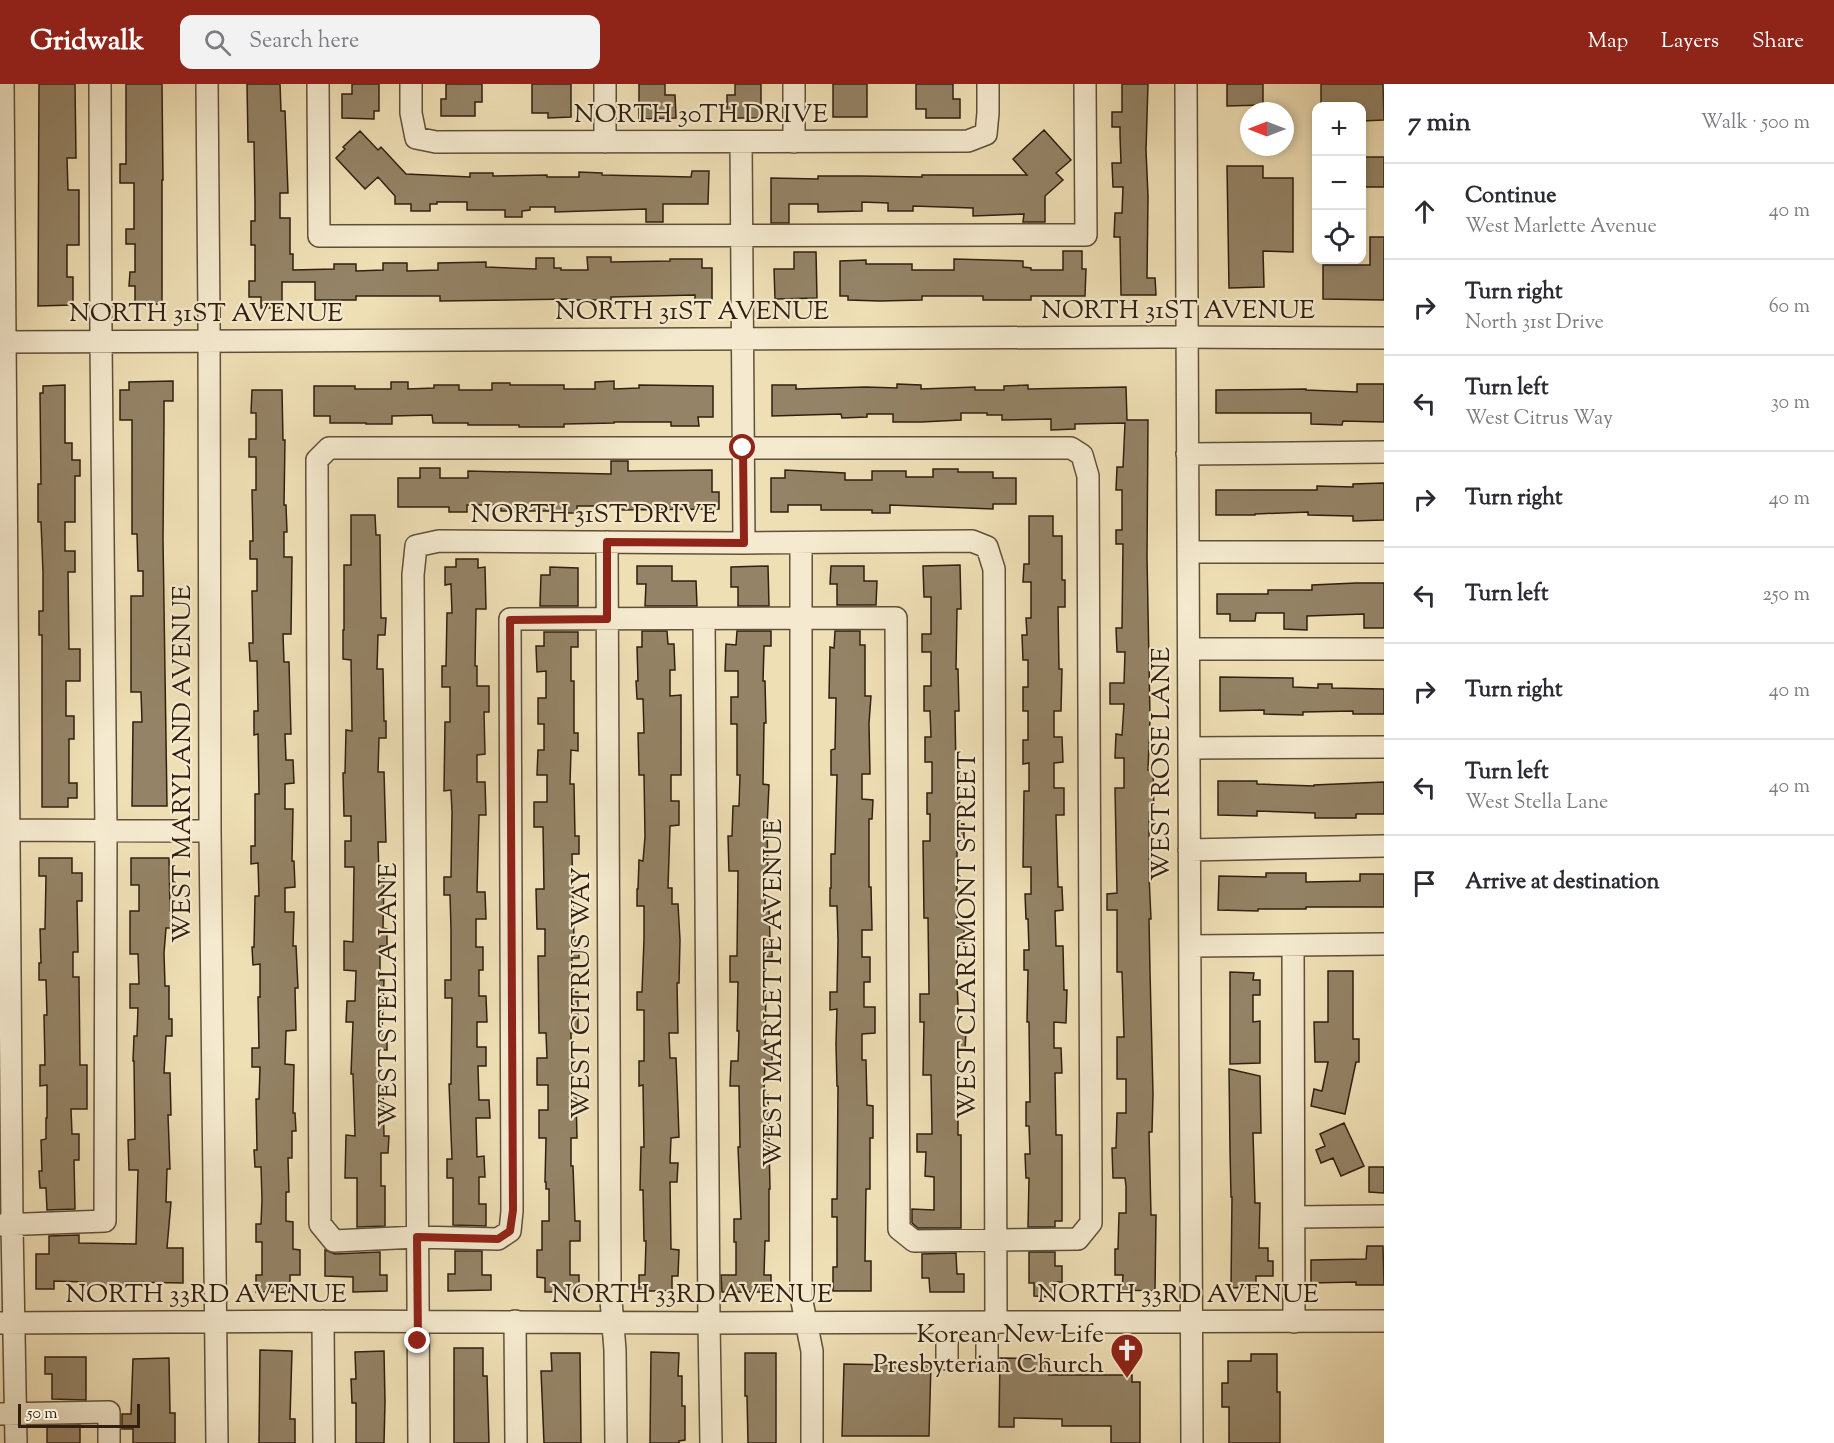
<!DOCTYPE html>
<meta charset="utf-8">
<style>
:root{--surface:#fff;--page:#f2f2f3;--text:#2b2b33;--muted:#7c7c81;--line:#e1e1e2;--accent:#8f2418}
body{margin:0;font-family:"Sorts Mill Goudy",serif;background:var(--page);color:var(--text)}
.controls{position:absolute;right:18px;top:18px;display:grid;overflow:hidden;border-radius:12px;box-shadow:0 3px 9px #0003}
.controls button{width:54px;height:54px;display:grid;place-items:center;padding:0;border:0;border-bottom:2px solid var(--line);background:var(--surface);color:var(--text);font:30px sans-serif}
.compass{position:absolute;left:1240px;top:18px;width:54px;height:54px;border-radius:50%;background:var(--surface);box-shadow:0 3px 9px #0003;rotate:270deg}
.scale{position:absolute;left:18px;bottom:15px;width:122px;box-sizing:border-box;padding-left:6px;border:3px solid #312010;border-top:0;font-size:16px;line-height:21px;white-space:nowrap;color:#312010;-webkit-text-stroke:4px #f5eacf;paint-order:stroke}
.stop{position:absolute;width:18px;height:18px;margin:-14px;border:4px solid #8f2418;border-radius:50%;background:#fff}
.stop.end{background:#8f2418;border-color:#fff;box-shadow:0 2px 6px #0008}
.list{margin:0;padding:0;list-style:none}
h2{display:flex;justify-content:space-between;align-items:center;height:78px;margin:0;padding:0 24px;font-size:26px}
h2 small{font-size:20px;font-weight:400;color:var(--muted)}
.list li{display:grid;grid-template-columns:39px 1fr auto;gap:18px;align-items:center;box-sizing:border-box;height:96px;padding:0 24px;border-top:2px solid var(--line)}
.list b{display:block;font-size:22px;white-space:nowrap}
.list p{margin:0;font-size:20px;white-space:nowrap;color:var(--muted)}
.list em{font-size:20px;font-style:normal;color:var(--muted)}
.icon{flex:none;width:33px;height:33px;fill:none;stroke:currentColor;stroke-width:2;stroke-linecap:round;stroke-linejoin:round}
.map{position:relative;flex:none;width:1384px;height:1359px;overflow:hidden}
header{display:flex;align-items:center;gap:36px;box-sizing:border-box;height:84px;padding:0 30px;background:var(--accent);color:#fff}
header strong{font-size:28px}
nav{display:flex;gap:33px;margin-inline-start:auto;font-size:21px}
.search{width:420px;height:54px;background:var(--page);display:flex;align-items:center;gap:15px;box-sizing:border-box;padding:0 21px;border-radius:12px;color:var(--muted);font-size:22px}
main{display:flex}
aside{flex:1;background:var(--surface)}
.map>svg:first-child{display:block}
</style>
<header>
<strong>Gridwalk</strong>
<div class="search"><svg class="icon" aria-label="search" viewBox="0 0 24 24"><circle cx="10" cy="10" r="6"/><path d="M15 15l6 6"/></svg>Search here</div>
<nav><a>Map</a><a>Layers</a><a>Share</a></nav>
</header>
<main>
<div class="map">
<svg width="1384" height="1359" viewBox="0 0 1384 1359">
<rect width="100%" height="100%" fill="#efdfb5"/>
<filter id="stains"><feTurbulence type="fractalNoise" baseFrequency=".00333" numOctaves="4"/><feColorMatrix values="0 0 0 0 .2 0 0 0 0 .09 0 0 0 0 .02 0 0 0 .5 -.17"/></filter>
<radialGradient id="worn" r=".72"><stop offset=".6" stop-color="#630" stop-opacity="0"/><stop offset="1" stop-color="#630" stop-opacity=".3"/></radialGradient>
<path fill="#948366" stroke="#312010" stroke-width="1.5" d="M39,0H75L76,74H67L68,106H79V161H67V193H73V221L38,222Z
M126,0H162L163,96H162V220H135V202H129L130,188H135V160H126V145H134V99H120V80H126Z
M247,0H280L281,27H285L288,109H280V134H290V170H293V186L334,185V180H356V187L383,186V179H407V187L438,186V179L486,178V183L536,185V174H554V184H561V186H588L587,173H611V178L670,177V175H702V184H712V219H695V211L611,213V216H570V215L440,217V212H356V216H315V198H282V224H261V213H249V197H255V161H251V137H255V119L254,58H248Z
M352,0H379V27H374V35L342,34V10H352Z
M446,0H482V18H475V32H441V15H446Z
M532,0H571V33L548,34V29H532Z
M639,0H665V11H675L676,34L639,35Z
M735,0H761V34H735V27H727V11H735Z
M833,0H867V33H833Z
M916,0H953V15H960V34H926V25H916Z
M1122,0H1148L1146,66L1148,112L1147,194H1155L1156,211H1121L1120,153H1114L1115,129H1122L1123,103H1113L1112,79H1121L1120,52V43H1112V28H1122Z
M1227,0H1263V21L1227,22Z
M1321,0H1383L1384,36L1362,37V22H1321Z
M1044,46L1071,76L1056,89L1063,96L1045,112V138H1023L1024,130L973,132V124L913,122V127H888V119L862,118V127L818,128V120H789V139H771V94L818,95V92H861L922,93V91H1027L1013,75Z
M360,47L378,66L381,63L406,90L470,93V89H493V92L547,91V93H579V88L602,89V91L691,93L692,87H709L708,120H663V138H646V125L555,128V123H530V126L522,127V133H505V126H467V118H437V120H430V127H411V120H395V112L378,93L365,105L336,74L345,65L343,63Z
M1362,73H1384V103H1362Z
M1227,82H1263V94H1293V168L1263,167L1264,203L1229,204Z
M1370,153H1384V216L1323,215V181H1370Z
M1063,167H1082V185H1086L1085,212H1031V216H983V212H922V216L880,217L848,216V212H840V177L866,176V180H912V186H954V175L1023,177V183L1031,184V186H1063Z
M794,168H816L817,214L775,215L774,185H794Z
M173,297V317H164V335L163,455L167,722H132L133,638H142L141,608H131V512H143V487H138L137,450H132V336H120V306H129V298Z
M614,297V305L639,304V301L713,302V333H698L699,342H671V338H614V339L564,340V343H519V341H468V339H433L432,331L392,332V340H366V339H330V332H314V302H355V305H391V298H408V305L434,304V301H459V306H492V299H510V301H564V305H595V298Z
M897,300L921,301V305L975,303V306H1004V302L1028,301V305L1126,303L1127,336H1148L1147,473L1150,633L1148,686L1153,685L1154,728H1149V792L1151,835H1149L1150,888L1153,1010L1152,1048H1149L1151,1131H1156L1155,1207L1122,1206L1123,1191H1115V1165H1118L1119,1129H1126V1102L1125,1094H1113L1112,1064H1116L1117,1029H1126V995H1117V953H1124L1122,888H1117V826H1107V810L1117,809L1115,704H1124V674H1115L1116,650L1122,651L1124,620H1110V599H1124L1125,568H1117L1116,544H1122L1123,460H1116V446H1122V406H1116L1117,383H1123L1125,339L1075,340V345L1051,346V335L1002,336V331H987V329H961V336L921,338H893V330H867V333L842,334L841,330L772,332V301H796V305L866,303L897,304Z
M1357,300H1384V338L1343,337L1342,341L1311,340V329H1216V306L1306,305V306L1357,308Z
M65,301V359H72V376H80V392H75V438H65V467H75V488H68L69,565H80V597H66V632H74V655H69V699H77V714H68V723H42V551H39V527H43V488L41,438H38V400H41L40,309H43V302Z
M252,306H282L283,356H285L284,421H286L287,448H284V473H292L291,550H283L284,578H289L290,615L291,650H285L286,676H293L294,699L285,700V725H293L292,777H294L295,803L285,804V828H294L293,862H296L298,904H295L296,946L286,947L285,980L294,981L293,1029H295L296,1047H292V1074H288L289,1108H286V1137L293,1138V1165L300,1166V1191H290V1208H256V1191H262V1158H256V1140H261L262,1116L261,1083H255L254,1066H257L256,1015H259L260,983H252V964H259L258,913H260V880L253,881L252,863H254L255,812H259L258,779L251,780V762H255V710H259L258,650L254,651V627H258L257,577H250L249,559H253L252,507H257V475H250V457H253L252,406H256V373H249V355H256V329H251Z
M611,377H628V387L712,386V408H719V425L616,426V422H577V429H560V427H501V421H467V428H449V423H398V394H420V384H440V394H468V387L611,390Z
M933,385H958V388H993V394H1016V420H993V425L890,421V429H872V426H821V421H788V428H771V394H785V386L845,389V396H872V387H906V393H933Z
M1384,399V436L1353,437V432L1308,431V428L1255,430V431H1216V406H1317V402L1353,403V400Z
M351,431H375L376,451H380L381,534H386L385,551H378L377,585H383L384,637H386V654H379L378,688H384L386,758H378L379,793H384L383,844L387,845V862H380V896H384L382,948H387V966H380V1000H383L384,1052H389L388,1069H381V1102H385V1142L357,1143V1094H345L346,1051L355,1052L353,990H351L353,938H346L347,917H355L356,887L344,886V857L353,858L354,783H345V757H351V732H344L343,689H345L346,646L352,647L351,576L343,575V546H344V481H351Z
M1029,432H1053V452H1062V496H1065V523H1058L1059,585H1062L1061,627H1054V653H1062L1063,678L1054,679V704H1064V731H1056L1058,803H1062L1063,826L1055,827L1056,862H1063L1064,906H1067L1066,939L1054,938V964H1061L1062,989H1055L1056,1051H1062V1137H1055V1143H1028L1029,1094H1026L1025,1070H1030L1029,1042H1026V1018H1030L1029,938H1027L1028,886H1024V866H1029L1028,835H1026L1025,810H1031V783H1023L1024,707H1029V679L1023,680V656H1028V627H1023V603H1028V576H1023L1022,551H1027L1026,534H1031V498H1023L1024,480H1029Z
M456,475H478V484L485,483L486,525H476L475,582H477V602H489V628H484L485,670L477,671V698H485L486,731H479L477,808H485L486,835H476V863H483V886H479V912H486L487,938H477V963H486V982H478L479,1016H489L490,1034H476L477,1073L484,1072L485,1093H479V1120H486V1142L453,1141V1094H447V1075H452L449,1000H451L452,914H445V896H451V845L450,811H444V793H451L452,728L451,706L444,707L445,638H450V603H442V582H446L447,529H452L451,500L445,501V483H456Z
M960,481L961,525H957L956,585H958L959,627H955L956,689H960L959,740H964V758H957V843H964V861H957V895L959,948H966L965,965H959L958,992V1051H961V1144H918L912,1139V1125L934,1126V1093L925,1092L926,1068H917V1050H932L931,991H923L924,938H920V910H929L928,834H924L923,757H930V730H927V709H932V678H925V653H931L930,627H924V602H931V568H922V550H931V513H924L923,482Z
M637,482H672V497H696L697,522H645L646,500H637Z
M768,482L769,522H738V503H731V483Z
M831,482H864V497H877L876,521H837V500H830Z
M550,483L578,484V522H540L541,491H550Z
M1356,499H1384V544H1364V530L1307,532V546L1284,545V529H1256L1255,537H1230V530H1217V510H1268V506H1312V501Z
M642,547H667L668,560H674L675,586H670V612L681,611V691H671V717H679V741L670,742L668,804H672V820H678L680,856L679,899H677L678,949H669L670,974H676L678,1024L679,1053L671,1054L670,1079H678L677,1098H670L671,1165L679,1166L678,1192H672V1207H639V1191H645L646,1157H644L643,1106H640L641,1063H644L643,1001L639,1002V977H644V926H637V908H642L644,855V822H637V805H638L639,776L643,777L645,753L644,691H639L638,649H644L643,615H637L636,597H638L637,563H642Z
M737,547H771V562H764L763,597H765L766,639H764L763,700L769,701L767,743L768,785L765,786V822H769L770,856H772V873H764V907H766L765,960H772V977H765L764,1011H768L770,1105H769V1157H765L764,1191H771V1208H722L721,1191H736V1158H734V1135H741L738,1063H740L739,1002H730L731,977H738L739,947H737L738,898H730V872H737L738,787H729L728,752H732L733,722H739L740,691H737V640H731V613H738V587H725L726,560L736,561Z
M835,547H860V561H865V612H871L869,639L870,690H862V715L873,716L872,735H869V803H871L872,846H862V873H870V898H864V923H875V949L862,950V976H866L867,1021L873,1022V1054H870V1105H866L865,1177H871V1207H833V1183H837V1133H832V1115H837L838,1002H837L836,960L837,925L830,926V908H837L838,856L837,822H830V804H831V770H835L837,691H831V666L835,665L836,614H829L830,563L834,564Z
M544,548H578V563H571V597H574V649H578V667L571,666L570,700H574L575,752H579V770H572L574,856H579V874H572V908H578V949H571L572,1011H576L577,1054H571V1082H573L575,1137H580V1157H570V1191H579V1208H545V1194L537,1193V1166H542V1137H549V1105H546V1098H545L546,1054H539V1026H548V1001H537V974H547L546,949H539L538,872H545V845H537L536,805H544L543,743H534V718H547V691H537L538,666H544V640H538V614H546V587L537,588L536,562H544Z
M1220,593L1293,594V603L1318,604V600H1332V604L1384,605V630H1353V627L1303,628V631L1264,630V626L1220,627Z
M1218,697H1257V700L1314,702V701L1384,698V730H1356V734H1315V729L1257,727V732L1218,731Z
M39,774H72V789H82V817H77L78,868H73V893H79L80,981H87V1025H71L72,1050H79V1076H74L75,1125L47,1126L46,1104H40L39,1087H42L41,1056L46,1055V1034H47V1001L40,1002V981H45L44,931H47L46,896H39V879H41L40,845H45L46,792H39Z
M131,774H169L170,827H173V844H166L164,869L165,902H169V935H172V952H166L164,989H170L171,1031H168L170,1085H167L166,1118H171L167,1164H183V1199L126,1198V1202L84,1201V1198L54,1197V1205H36V1170H49V1152L79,1151V1159L136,1160L138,1086H129L128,1056L135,1055L134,977H133L134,952H137L138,924H130V900H139L138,870H130V827H139V801H131Z
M1266,789H1306V798L1360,797V790H1384V823H1306V825H1258V827L1218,826L1219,792L1266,793Z
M1328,887H1353V955H1359V978H1356L1345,1030L1311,1022L1314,1005L1322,1007L1328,978H1315L1314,938H1328Z
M1230,888L1254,889L1253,896H1260V911H1253V938L1260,937V979L1230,980Z
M1229,985L1260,992L1261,1049H1253L1255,1119H1260L1259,1164H1268V1177H1273V1192H1256V1203L1231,1204L1232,1113H1231L1230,1066Z
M1344,1039L1364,1082L1341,1092L1333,1074L1321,1079L1316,1066L1325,1062L1320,1050Z
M1369,1083H1384V1109L1369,1108Z
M1367,1162H1383L1384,1201H1356V1198L1311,1199V1176L1366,1175Z
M325,1166L335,1170L380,1168V1191H387V1207L353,1208V1193L325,1192Z
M455,1167H482V1191H491V1206L448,1207V1190H455Z
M1029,1168H1055V1182H1062V1198H1054V1213L1034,1212V1199H1029Z
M956,1169L957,1190H964V1208H930L929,1194H922V1170Z
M454,1264H483V1292H487L489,1359H454Z
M260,1266L292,1267L290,1335H295V1359H259Z
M384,1267L385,1318L384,1359H356V1319H352L351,1295H356L355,1268Z
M651,1268L679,1269L678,1292H682V1322H685V1356L679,1357V1359H650Z
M551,1269H580L581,1359H544L541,1287H552Z
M745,1269H776V1359H748L747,1312H745Z
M1251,1270H1277V1308H1280V1359H1229V1323H1222V1299H1228V1277H1251Z
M45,1273H86V1316L52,1315V1290H45Z
M169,1274L170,1329H175V1359H133V1345H122V1330H131L133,1275Z
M1000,1274L1049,1275V1291H1132V1298H1140V1359H1111V1342H1062V1335L1014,1334V1343H999Z
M896,1279H931L929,1352H842L844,1280L896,1281Z
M80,1341V1359H47V1342Z"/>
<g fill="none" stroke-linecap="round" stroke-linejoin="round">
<defs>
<path id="minor" d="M3,0L12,1141L16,1359
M207,0L209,233L210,747L217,1359
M318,0L319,152L1086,151L1085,0
M411,0V29L416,54L436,58L968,57L986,50L988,29V0
M605,0V58
M794,0V58
M1186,0L1192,1359
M741,58L744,459
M0,258L1163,253L1384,254
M329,364H1071L1082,371L1088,392L1091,1102V1139L1078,1155L914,1157L899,1145L896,534L510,535L512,1127L510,1147L498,1155L417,1153L334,1157L320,1140L317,376Z
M1187,370L1384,368
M607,458L610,1204L615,1266L616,1359
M801,459V1213L812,1267V1359
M1188,468H1384
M704,535L709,1239L711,1359
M1189,565H1384
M1189,664L1384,663
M0,746L210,747
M1189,766L1384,762
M1293,861L1294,1238
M1190,862L1384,860
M1295,1133L1384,1132
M0,1141L105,1137L106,747L101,258L100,0
M323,1237L324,1359
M515,1237L516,1359
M0,1239L323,1237L709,1239L1384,1237
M947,1239V1275
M987,1239V1278
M0,1330L109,1328V1359
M419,1359L413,491L416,462L439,457L744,459L972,457L987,463L994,485L996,1239"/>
</defs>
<use href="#minor" stroke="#605039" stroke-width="24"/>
<use href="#minor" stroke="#f5eacf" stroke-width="21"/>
</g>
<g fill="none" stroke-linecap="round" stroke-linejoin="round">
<path stroke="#8f2418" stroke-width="8" d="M418,1257L417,1153L498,1155L510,1147L513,1126L510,536L607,535V458L744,459L743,364"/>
</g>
<defs>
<symbol id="church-pin" viewBox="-11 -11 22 30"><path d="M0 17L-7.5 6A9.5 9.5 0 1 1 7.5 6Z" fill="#8f2418" stroke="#f5eacf"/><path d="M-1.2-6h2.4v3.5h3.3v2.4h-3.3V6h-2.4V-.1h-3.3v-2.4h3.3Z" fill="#fff"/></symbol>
</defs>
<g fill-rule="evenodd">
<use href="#church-pin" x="1108" y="1247" width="38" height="52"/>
</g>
<g text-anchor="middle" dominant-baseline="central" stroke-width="4.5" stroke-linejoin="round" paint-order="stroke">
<g font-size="26" fill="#312010" stroke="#f5eacf">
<text x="701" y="31">NORTH 30TH DRIVE</text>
<text x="1178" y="227">NORTH 31ST AVENUE</text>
<text x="692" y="228">NORTH 31ST AVENUE</text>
<text x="206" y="230">NORTH 31ST AVENUE</text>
<text x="594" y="431">NORTH 31ST DRIVE</text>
<text transform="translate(183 680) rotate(-90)">WEST MARYLAND AVENUE</text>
<text transform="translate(1162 680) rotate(-90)">WEST ROSE LANE</text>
<text transform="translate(968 851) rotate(-90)">WEST CLAREMONT STREET</text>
<text transform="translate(582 909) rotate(-90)">WEST CITRUS WAY</text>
<text transform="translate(774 909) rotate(-90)">WEST MARLETTE AVENUE</text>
<text transform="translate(389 911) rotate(-90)">WEST STELLA LANE</text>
<text x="206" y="1211">NORTH 33RD AVENUE</text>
<text x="692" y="1211">NORTH 33RD AVENUE</text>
<text x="1178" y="1211">NORTH 33RD AVENUE</text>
</g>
<g font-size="26" fill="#312010" stroke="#f5eacf" text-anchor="end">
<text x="1104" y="1251">Korean New Life<tspan x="1104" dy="30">Presbyterian Church</tspan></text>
</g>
</g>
<rect width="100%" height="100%" filter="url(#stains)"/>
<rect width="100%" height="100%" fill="url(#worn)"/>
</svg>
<div class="controls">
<button>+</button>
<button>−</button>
<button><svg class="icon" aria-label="locate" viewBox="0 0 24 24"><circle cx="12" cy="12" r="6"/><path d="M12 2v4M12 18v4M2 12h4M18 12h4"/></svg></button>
</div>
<svg class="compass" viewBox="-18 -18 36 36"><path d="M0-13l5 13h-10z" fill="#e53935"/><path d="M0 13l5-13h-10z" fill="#7c7c81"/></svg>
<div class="scale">50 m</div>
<div class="stop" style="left:743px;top:364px"></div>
<div class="stop end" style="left:418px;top:1257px"></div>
</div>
<aside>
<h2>7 min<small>Walk · 500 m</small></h2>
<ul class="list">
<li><svg class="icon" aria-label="ahead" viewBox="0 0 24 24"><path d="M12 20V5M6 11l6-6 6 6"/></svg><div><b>Continue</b><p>West Marlette Avenue</p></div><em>40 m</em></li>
<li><svg class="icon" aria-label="right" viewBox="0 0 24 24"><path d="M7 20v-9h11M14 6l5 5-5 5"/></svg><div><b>Turn right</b><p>North 31st Drive</p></div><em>60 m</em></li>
<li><svg class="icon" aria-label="left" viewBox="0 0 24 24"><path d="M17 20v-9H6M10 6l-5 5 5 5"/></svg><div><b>Turn left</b><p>West Citrus Way</p></div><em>30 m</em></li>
<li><svg class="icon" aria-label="right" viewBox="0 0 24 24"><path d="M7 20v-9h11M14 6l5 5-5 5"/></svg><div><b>Turn right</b></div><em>40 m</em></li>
<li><svg class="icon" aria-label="left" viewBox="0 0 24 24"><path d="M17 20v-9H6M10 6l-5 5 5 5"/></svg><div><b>Turn left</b></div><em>250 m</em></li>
<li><svg class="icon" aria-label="right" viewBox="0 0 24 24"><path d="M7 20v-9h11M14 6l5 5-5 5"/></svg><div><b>Turn right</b></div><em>40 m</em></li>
<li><svg class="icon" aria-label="left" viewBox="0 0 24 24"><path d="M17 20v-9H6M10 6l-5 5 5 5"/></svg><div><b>Turn left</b><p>West Stella Lane</p></div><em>40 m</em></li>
<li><svg class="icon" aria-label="arrive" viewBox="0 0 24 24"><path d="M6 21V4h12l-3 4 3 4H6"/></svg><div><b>Arrive at destination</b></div></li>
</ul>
</aside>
</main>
